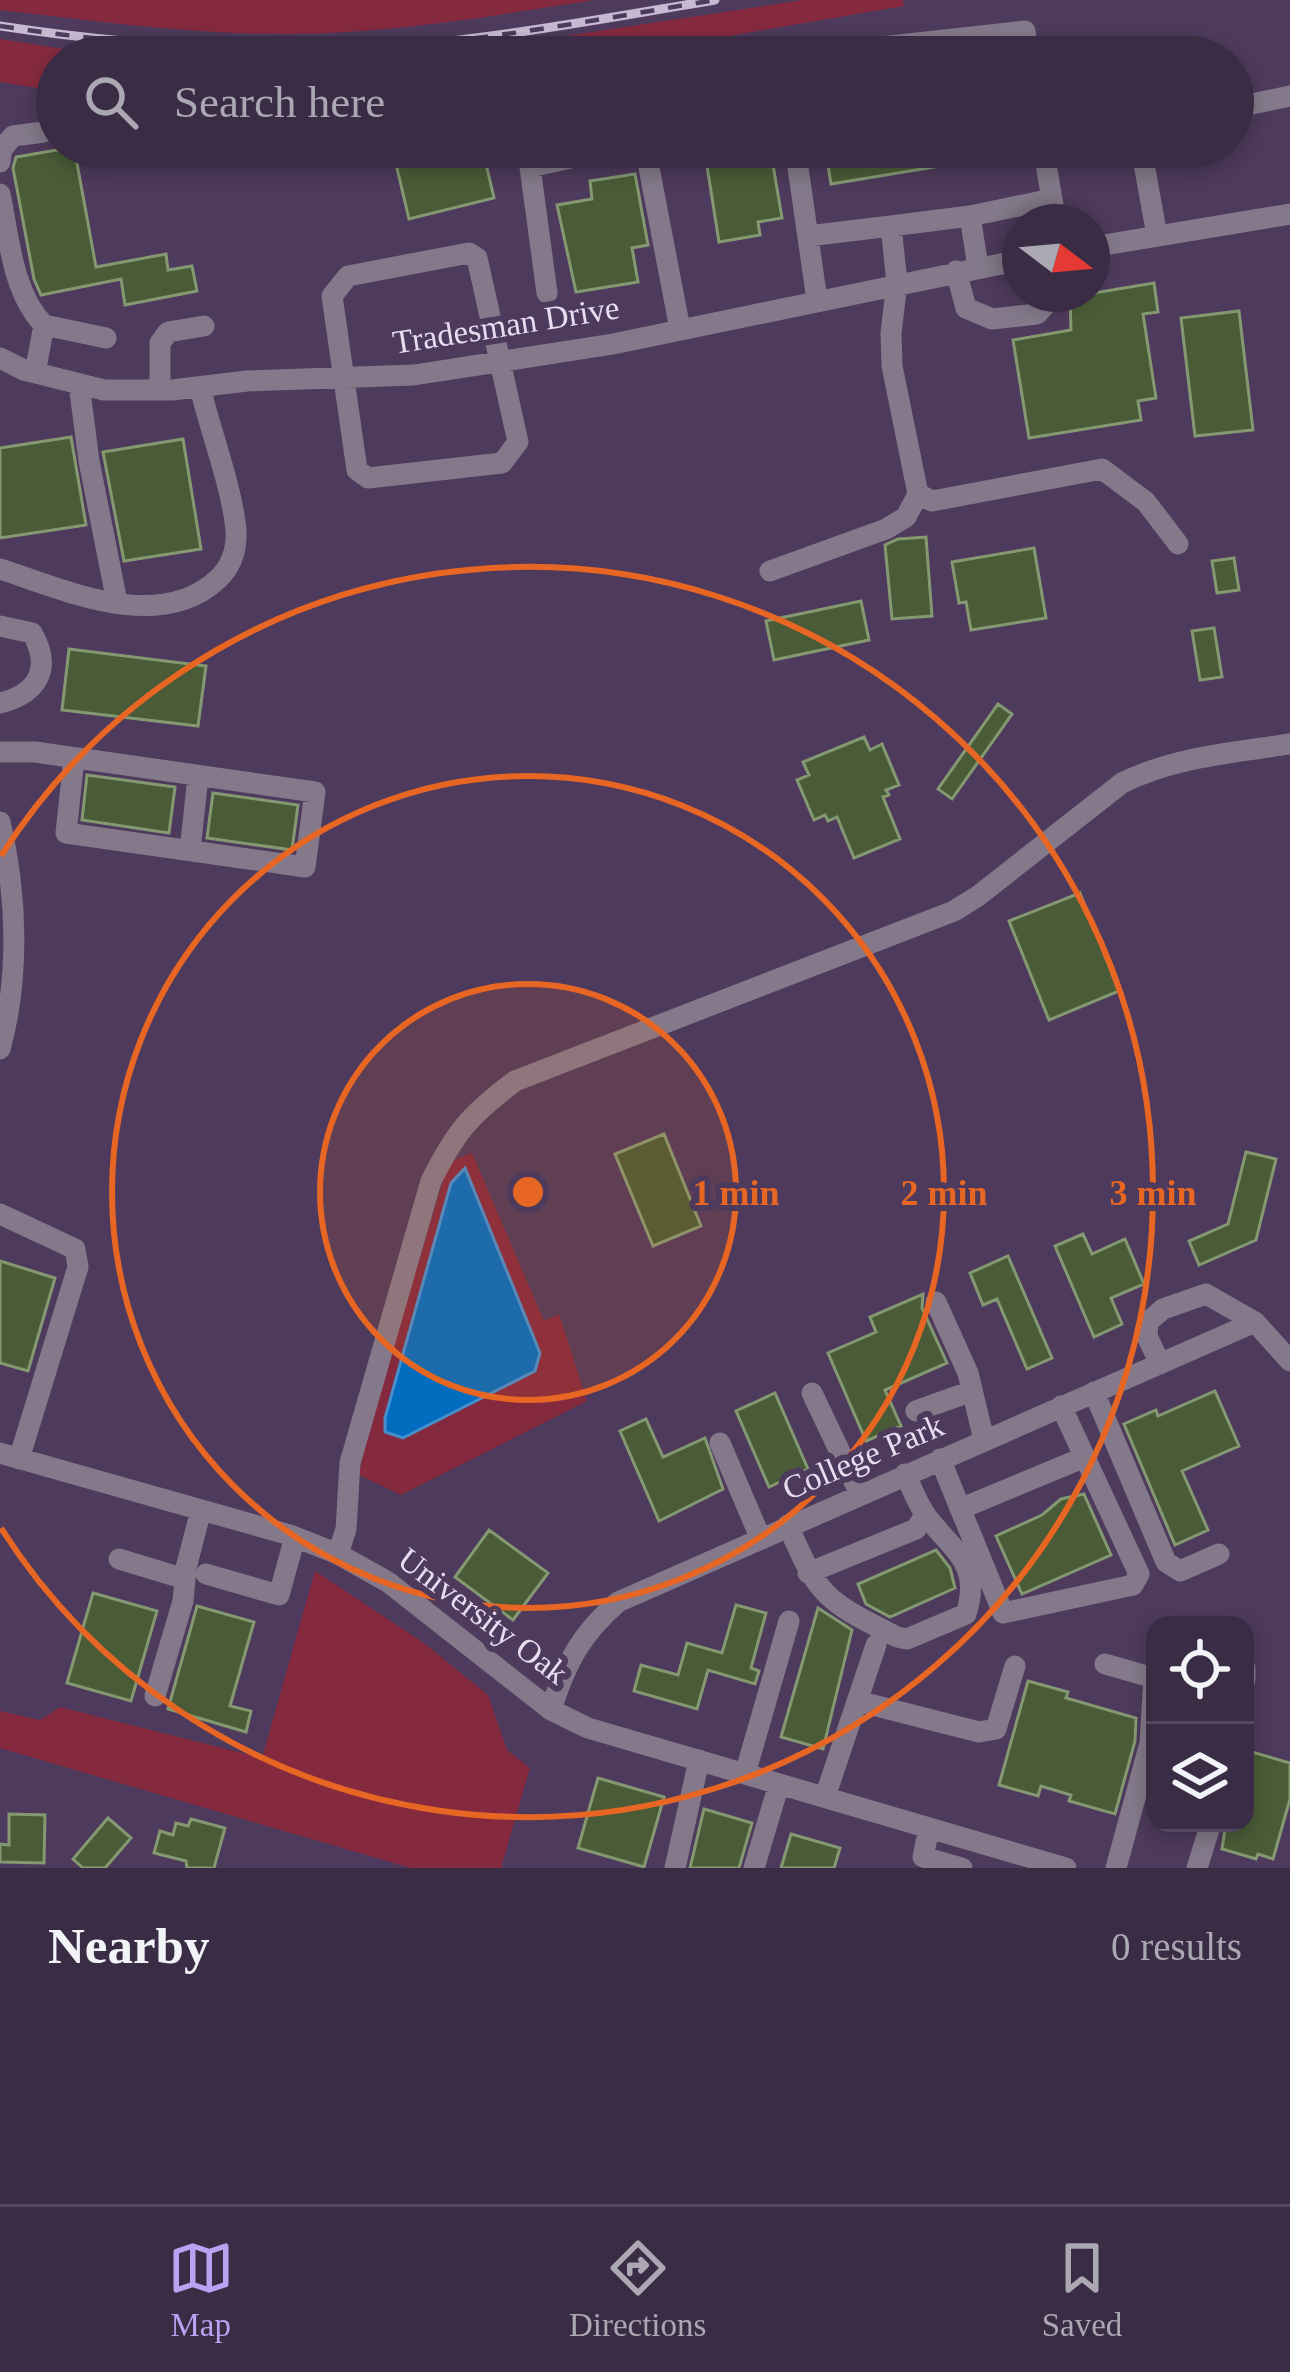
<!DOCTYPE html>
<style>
:root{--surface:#3a2c45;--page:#453850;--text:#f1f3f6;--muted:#aba7b3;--line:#54485e;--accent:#bca0f2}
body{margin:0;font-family:Georgia,serif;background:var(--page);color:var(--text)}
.controls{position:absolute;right:36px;bottom:36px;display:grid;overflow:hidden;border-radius:24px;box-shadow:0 6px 18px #0003}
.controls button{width:108px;height:108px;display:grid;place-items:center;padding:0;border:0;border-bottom:3px solid var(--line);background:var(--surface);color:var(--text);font:60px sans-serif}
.compass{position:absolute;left:1002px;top:204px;width:108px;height:108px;border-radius:50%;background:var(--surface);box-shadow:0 6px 18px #0003;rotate:106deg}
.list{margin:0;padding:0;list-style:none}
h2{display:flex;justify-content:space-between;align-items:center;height:156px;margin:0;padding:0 48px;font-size:51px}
h2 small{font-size:39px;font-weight:400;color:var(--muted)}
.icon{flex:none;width:66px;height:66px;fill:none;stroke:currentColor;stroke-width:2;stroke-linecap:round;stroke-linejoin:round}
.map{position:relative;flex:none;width:1290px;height:1868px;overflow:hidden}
.search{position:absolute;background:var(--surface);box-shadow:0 6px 18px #0003;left:36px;right:36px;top:36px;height:132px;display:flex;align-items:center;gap:30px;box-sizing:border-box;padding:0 42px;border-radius:66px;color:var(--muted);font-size:45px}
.sheet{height:336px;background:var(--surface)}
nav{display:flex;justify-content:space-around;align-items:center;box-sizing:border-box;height:168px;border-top:3px solid var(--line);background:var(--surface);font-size:33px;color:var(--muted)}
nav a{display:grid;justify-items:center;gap:6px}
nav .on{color:var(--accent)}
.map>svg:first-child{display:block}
</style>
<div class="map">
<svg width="1290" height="1868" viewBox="0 0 1290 1868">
<rect width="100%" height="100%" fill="#4e3a5c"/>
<path fill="#852a3e" d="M0,0H594C492,16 387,34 284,34C189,34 94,21 0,10Z
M803,0H903L904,6L605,57H363L461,52Z
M0,39L115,57H57V91L0,82Z
M472,1153L544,1321L559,1314L587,1401L401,1495L359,1475L367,1435L446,1171L456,1159Z
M315,1571L424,1643L488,1695L507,1750L530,1768L501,1868H411L0,1748V1711L40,1720L60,1707L262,1758Z"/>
<path fill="#026dbe" stroke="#478ecd" stroke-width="3" d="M465,1168L540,1353L535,1371L403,1438L385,1432V1418L451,1183Z"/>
<path fill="#495c37" stroke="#849972" stroke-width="3" d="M74,147L96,267L166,254L168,270L192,266L197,291L125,305L121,279L41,295L34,279L13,168L16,157Z
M392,147H482L494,198L409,219Z
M704,147H770L782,218L758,222L760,235L719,242Z
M825,147H1006L1007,155L831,184Z
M635,174L648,245L632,248L638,282L576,292L557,205L592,199L590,181Z
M1154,283L1158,312L1143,314L1156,398L1138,401L1141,420L1029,438L1013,340L1071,330L1070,297Z
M1239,311L1253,430L1195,436L1181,318Z
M71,437L86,525L0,538V448Z
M183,439L201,549L124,561L103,452Z
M926,537L932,616L892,619L885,545L898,539Z
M1034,548L1046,618L971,630L966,602L959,603L952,562Z
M1234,558L1239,590L1217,593L1212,561Z
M861,601L869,640L774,660L766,621Z
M1214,628L1222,677L1200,680L1192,631Z
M69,649L206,666L198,726L62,710Z
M998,704L1012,714L952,799L938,789Z
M864,737L870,750L882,744L899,785L886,790L889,795L883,797L900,839L854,858L837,817L828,821L825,815L814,820L797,780L809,775L803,762Z
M87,775L175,787L169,833L82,820Z
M213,793L298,805L292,850L207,838Z
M1080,893L1119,991L1049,1020L1009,921Z
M664,1134L701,1226L653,1246L615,1154Z
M1246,1152L1276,1159L1256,1240L1199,1265L1189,1241L1228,1224Z
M1083,1234L1092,1254L1125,1239L1144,1284L1111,1298L1122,1324L1094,1337L1055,1246Z
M1008,1256L1052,1358L1027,1369L997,1299L983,1305L970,1273Z
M0,1261L55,1278L28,1371L0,1363Z
M923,1294L922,1308L947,1363L885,1390L901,1426L866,1441L828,1353L876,1332L870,1317Z
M1215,1391L1239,1446L1182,1471L1208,1530L1175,1545L1124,1424L1156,1410L1158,1416Z
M775,1393L808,1469L769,1487L736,1411Z
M646,1419L663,1457L705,1438L723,1489L659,1521L620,1431Z
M1084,1494L1111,1555L1022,1594L996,1536L1042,1515L1061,1499Z
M489,1530L548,1573L513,1620L455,1577Z
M936,1550L950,1568L955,1588L890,1617L866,1604L858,1584Z
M93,1593L157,1611L131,1701L67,1683Z
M736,1605L766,1613L751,1668L759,1671L755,1684L708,1670L697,1709L634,1691L641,1665L678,1675L687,1643L722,1653Z
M197,1606L254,1622L230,1706L251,1711L246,1732L168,1709Z
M818,1608L852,1630L823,1749L781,1737Z
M1028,1681L1068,1692L1066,1698L1136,1718L1135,1741L1115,1814L1069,1801L1071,1795L1041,1786L1038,1796L999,1785Z
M1245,1750L1290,1763V1799L1273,1859L1258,1854L1256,1859L1222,1849L1226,1823H1245Z
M598,1778L664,1797L644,1867L578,1848Z
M704,1809L752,1823L739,1868H690Z
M9,1814L45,1815L44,1863L0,1862V1844L9,1845Z
M108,1818L131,1838L105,1868H83L73,1859Z
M191,1819L225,1828L214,1868H187L186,1861L154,1853L160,1831L173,1835L176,1823L188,1826Z
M791,1834L840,1848L834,1868H781Z"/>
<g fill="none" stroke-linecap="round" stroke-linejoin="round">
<path stroke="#83798a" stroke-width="21" d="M791,57L1025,31L1029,57
M1233,108L1290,96
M645,147L680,329
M795,147L817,300
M1043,147L1056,222
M1141,147L1157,236
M0,162L2,149L13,136L44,132
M0,194C9,237 12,292 44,325
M970,216L1052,199
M808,236L891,226
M1092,247L1290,214
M469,253L477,258L518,442L502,463L368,478L357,470L332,296L348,276Z
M978,267L970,216L891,226L897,283L891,333L892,366L918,494L932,501L1102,469L1146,502L1178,544
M956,271L966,308L992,319L1037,314L1055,294
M547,293L530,167L620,147
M0,358L24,370L104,390H172L247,381L414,375L613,344L1020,260
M35,373L44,325L106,338
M79,384L89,461L117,602
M160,390V343L168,332L204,326
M0,569C65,590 159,634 218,579C232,566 237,550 236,530C232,487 210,430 200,387
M770,571L886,529L906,517L918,494
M0,626L32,633C53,669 37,694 0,703
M0,752H35L315,792L305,867L66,833L74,759
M0,822C17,895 20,976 0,1049
M190,851L198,776
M0,1214L75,1249L78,1267L19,1459
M936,1302L968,1373L984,1440
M1160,1364L1147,1336L1148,1322L1163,1309L1206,1294L1255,1322L1290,1361
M1094,1392L1166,1562L1180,1571L1219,1554
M812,1393L860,1494
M916,1411L972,1391
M720,1443L760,1537
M0,1453L290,1535L338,1554L388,1582L551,1710L588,1728L1066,1868
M940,1459L1003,1613L1133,1585L1139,1574L1061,1406
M960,1509L1085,1457
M788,1525C819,1599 827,1601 897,1637L907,1639L966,1614C982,1564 954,1552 927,1517C918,1505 912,1488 905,1474
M338,1554L346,1529L350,1463L431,1181C456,1131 470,1115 515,1081L954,911L978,896L1122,783C1174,757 1232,753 1290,744
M119,1559L185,1579
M808,1573L916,1529L925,1515
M206,1574L279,1595L295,1537
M1105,1664L1154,1678L1150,1743L1116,1868
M1245,1668V1680
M155,1696L183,1601L186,1568L201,1510
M857,1701L979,1732L996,1729L1015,1666
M551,1710C565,1664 581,1634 618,1602L1255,1322
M745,1774L789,1621
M825,1797L876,1645
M929,1828L923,1857L962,1868
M675,1868L699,1760
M754,1868L779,1784
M1197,1868L1211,1823"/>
<defs>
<path id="rail" d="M0,26C151,49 308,56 460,40C545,30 630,14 715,0"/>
</defs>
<use href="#rail" stroke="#c7b9d1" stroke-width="9"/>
<use href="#rail" stroke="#4e3a5c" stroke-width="4.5" stroke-dasharray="14" stroke-linecap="butt"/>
</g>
<circle cx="528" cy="1192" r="208" fill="#e86623" fill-opacity=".12"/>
<g fill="none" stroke="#e86623" stroke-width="6">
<circle cx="528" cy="1192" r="208"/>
<circle cx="528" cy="1192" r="416"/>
<path d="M1 856A625 625 0 1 1 1 1528"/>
</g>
<g text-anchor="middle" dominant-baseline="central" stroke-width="12" stroke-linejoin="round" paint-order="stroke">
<g font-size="33" fill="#e8dcf1" stroke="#4e3a5c">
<text transform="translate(506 325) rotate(-9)">Tradesman Drive</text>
<text transform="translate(863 1457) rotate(-23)">College Park</text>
<text transform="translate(483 1616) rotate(37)">University Oak</text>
</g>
</g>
<circle cx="528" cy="1192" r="18" fill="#e86623" stroke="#4e3a5c" stroke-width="6"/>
<g font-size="36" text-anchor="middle" font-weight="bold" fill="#e86623" stroke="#4e3a5c" stroke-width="12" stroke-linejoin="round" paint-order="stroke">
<text x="736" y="1205">1 min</text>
<text x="944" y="1205">2 min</text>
<text x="1153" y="1205">3 min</text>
</g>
</svg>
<div class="controls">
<button><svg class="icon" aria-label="locate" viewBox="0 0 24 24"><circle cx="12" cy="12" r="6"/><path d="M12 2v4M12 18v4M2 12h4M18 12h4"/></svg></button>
<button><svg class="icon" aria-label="layers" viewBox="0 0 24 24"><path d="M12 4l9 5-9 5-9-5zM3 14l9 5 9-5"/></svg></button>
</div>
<svg class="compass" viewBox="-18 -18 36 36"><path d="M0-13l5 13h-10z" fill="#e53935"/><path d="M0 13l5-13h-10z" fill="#aba7b3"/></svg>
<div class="search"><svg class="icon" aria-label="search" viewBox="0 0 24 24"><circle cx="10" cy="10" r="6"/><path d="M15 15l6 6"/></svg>Search here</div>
</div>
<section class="sheet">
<h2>Nearby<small>0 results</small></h2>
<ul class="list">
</ul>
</section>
<nav>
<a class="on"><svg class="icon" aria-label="map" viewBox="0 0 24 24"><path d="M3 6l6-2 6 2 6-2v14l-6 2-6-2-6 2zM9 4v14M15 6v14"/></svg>Map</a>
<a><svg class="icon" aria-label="directions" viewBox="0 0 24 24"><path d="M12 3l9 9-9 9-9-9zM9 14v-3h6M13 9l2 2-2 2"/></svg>Directions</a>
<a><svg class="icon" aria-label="saved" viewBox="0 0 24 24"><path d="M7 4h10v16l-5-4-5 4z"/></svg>Saved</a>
</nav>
